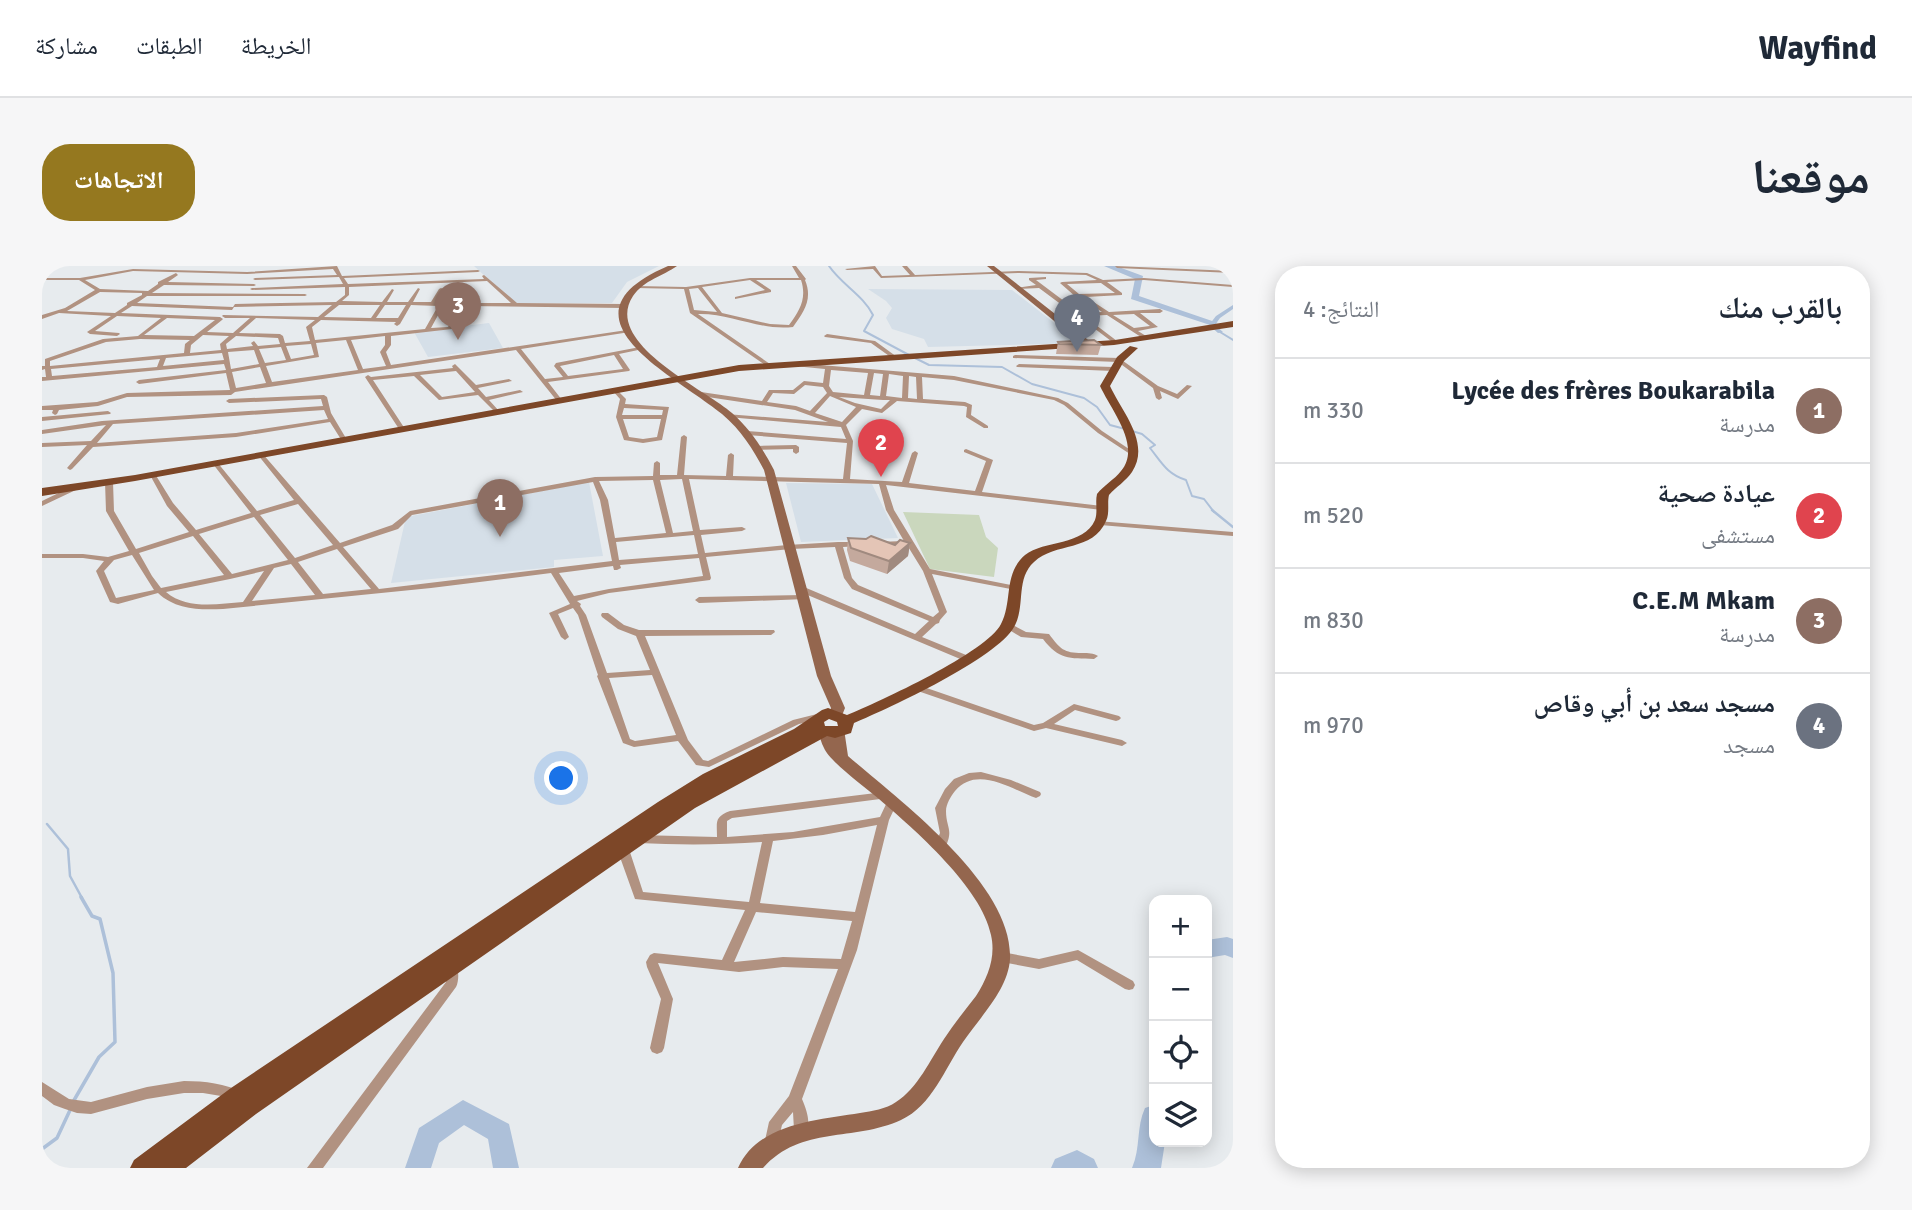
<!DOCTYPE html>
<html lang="ar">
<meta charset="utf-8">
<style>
:root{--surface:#fff;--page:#f6f6f7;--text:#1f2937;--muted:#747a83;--line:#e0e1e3;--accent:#95781f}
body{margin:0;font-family:Signika,"Noto Naskh Arabic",sans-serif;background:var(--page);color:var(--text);direction:rtl}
.controls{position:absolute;right:21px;bottom:21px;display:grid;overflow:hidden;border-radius:14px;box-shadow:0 4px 18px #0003}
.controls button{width:63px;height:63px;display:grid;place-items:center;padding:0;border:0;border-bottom:2px solid var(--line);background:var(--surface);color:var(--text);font:35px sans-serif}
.you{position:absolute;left:520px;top:513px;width:24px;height:24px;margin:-18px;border:5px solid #fff;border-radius:50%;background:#1a73e8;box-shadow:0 0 0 10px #1a73e833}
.badge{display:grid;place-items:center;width:46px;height:46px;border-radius:50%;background:var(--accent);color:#fff;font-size:23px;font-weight:700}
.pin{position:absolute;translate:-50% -58px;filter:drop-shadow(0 2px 4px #0008)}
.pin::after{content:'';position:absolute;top:37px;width:24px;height:21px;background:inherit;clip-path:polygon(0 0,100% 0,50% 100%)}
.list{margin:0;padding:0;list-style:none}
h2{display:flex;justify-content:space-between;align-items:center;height:91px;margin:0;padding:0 28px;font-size:30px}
h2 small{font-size:23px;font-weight:400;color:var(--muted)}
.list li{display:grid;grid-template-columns:46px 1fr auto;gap:21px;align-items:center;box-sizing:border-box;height:105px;padding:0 28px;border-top:2px solid var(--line)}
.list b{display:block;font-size:26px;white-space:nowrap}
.list p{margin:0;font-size:23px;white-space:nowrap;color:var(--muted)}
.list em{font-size:23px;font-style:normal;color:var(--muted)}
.icon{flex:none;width:38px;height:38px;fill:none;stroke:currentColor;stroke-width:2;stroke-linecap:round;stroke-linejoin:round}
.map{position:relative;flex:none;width:1191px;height:902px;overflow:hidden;direction:ltr;border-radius:28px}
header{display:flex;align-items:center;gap:42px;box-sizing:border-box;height:98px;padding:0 35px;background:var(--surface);border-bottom:2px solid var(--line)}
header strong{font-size:33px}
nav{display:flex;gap:38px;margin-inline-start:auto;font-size:24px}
.intro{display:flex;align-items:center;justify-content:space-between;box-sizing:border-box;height:168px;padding:0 42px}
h1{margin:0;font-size:49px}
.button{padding:18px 32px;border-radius:28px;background:var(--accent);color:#fff;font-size:24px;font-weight:700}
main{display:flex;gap:42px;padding:0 42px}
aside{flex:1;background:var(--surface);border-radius:28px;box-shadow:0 4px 18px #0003}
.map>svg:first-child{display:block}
</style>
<header>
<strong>Wayfind</strong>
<nav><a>الخريطة</a><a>الطبقات</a><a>مشاركة</a></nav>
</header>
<div class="intro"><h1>موقعنا</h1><a class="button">الاتجاهات</a></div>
<main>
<aside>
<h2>بالقرب منك<small>النتائج: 4</small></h2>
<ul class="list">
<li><span class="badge" style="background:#8d6e63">1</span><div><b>Lycée des frères Boukarabila</b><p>مدرسة</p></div><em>330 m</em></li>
<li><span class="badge" style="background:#e0444e">2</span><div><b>عيادة صحية</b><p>مستشفى</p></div><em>520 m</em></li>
<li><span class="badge" style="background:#8d6e63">3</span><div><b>C.E.M Mkam</b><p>مدرسة</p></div><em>830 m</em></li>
<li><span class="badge" style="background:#6b7280">4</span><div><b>مسجد سعد بن أبي وقاص</b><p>مسجد</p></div><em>970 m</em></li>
</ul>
</aside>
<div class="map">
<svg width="1191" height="902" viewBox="0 0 1191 902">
<rect width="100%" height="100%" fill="#e7ebee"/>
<path fill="#d5dfe8" d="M432,0H617L585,16L570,37H472Z
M826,23L970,24L1038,77L886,81L882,73L850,63L844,52L850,42L844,35Z
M447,57L461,82L386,91L372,66Z
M547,216L561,290L512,294V301L349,317L364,251Z
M744,217L830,218L856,272L759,276Z"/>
<path fill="#cad7bd" d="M861,246L937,249L944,271L956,282L952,311L888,303Z"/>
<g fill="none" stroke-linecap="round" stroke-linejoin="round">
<path stroke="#adc0d9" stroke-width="2" d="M787,0C799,18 822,30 831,49L822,65L867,89
M1178,66L1191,74
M873,92L887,99L960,101L990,118L1042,132L1055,141L1068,159L1083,163
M1090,165L1100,168L1113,179L1108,182C1120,197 1125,208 1144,214L1150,230L1162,233L1172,246"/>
<path stroke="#adc0d9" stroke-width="2.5" d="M1170,244L1191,261
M5,558L26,583L28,610L40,632"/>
<path stroke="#adc0d9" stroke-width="3.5" d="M31,836L57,791L73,776L71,707L58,653L50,650L39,631
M0,883L15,872L29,842"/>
<path fill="#adc0d9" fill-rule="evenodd" d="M1191,39V43L1178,52L1173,59L1181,66L1176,67L1167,59L1174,50Z"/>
<path fill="#adc0d9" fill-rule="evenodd" d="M1062,0H1074L1101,10L1097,30L1176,57L1168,59L1089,33L1093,13Z
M1185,671L1191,673V692L1183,689L1165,692V674Z
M421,834L467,858L477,902H451L446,873L422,859L397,877L389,902H363L377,862Z
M1112,839V876H1123L1119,902H1090C1099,881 1094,861 1103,842Z
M1035,884L1052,893L1056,902H1009L1013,893Z"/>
<path fill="#b19281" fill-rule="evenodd" d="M295,0L300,10L436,4L438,5L436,6L302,12L306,18L442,13L440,10L442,9L475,37L581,38L584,40L581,42L423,40L410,63L349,70V79L344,86L349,99L585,64L588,66L479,83L503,113L521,111L512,100L514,97L598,81L601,83L577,88L588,104L587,105L506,116L520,134L517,136L515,135L474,84L193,126L189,129L85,131L56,140L17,144L15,148L13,149L10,147L11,144H0V140L55,136L85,127L188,124L184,107L97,118L94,116L97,114L184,104L182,98L0,115V111H4L3,103L0,104V100H3V93L61,73L96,70L119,52L75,50L53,65L77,67L78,68L75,70L48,68L45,66L69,50L17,47L0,53V49L23,42L53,24L37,14H0V12H38L91,3L205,6ZM291,3L295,9L213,12L211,13L213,14L297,11L301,18L210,22L208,23L210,24L303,21V29L294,36L193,38L191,41L95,37L105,30H263L265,29L263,28L110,27L122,19L212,20L214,19L212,18L126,16L136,9L134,7L116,16V18L106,25L58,23L43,14L91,5L205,8ZM445,15L469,37H431L428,20L426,19L424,20L426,37L394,36L401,23L399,22L397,23L389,36H371L378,23L376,22L366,36H345L352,24L350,23L340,36L300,35L307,29V21ZM58,26L100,27V29L85,37V39L73,47L25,45ZM290,39L276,51L181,49L180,50L183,52H208L191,67L165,66L180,54L181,53L178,51L79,47L90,40L190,44L192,41ZM297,39H338L329,52L282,51ZM343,39H364L356,52H334ZM369,39L396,40L383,63L273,74L270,61L279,54L354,56L352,58L355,60L358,58ZM401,40H418L406,61L389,62ZM125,52L173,54L152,70L102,69ZM214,52L273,54L264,61L268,75L243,77L241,70L238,68L197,67ZM161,69L187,70L178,78L179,84L148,87L149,79ZM194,70L236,72L238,78L216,80L212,75L209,77L211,80L185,83L184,78ZM343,70V79L338,86L344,100L321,103L309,74ZM98,73L148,74L143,78L142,87L8,100V95L64,76ZM304,74L316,104L230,116L224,100L277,91L274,77ZM269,78L272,89L249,93L244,80ZM239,81L244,94L223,97L217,83ZM212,84L217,98L189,103L186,86ZM180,87L182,94L121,100L124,92ZM572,89L581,103L526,110L518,100ZM118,93L115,101L10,110L9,103ZM218,101L224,117L194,122L190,106Z
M750,0H754L764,13L763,14C771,33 762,46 751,61C719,65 688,47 656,48L728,98L729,99L726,101L648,47L642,23L594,22L592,21L594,20L644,21L708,12H757ZM708,14L723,24L693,31V33L729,26V24L714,14H759C765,32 758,44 747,59L728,58L680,47L660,21ZM656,22L675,46L652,44L647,23Z
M833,0L840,10L868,9L860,0H865L873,9L977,5L1045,7L1061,14L1102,12L1191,19V21L1102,14L1065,16L1080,27V29L1044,31L1067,46L1118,43L1121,45L1118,47H1098L1116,61L1096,65L1104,70V72L1102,73L1065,49L1042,50L1075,75V77L1073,78L1036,50L1010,51V49L1012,48H1032L997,22L976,23L974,22L994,19L987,14V12L1004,11V13L994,14L1038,47L1060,46L1038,31H1034L1018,17L1020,16L1055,14L1044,9L977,7L839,12L831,3L805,4L803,3ZM1059,17L1073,27L1037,28L1025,18ZM1092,48L1108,60L1092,62L1071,49Z
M1073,0L1191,5V7L1075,2Z
M785,68L833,75L855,91L850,92L829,77L783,71L782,70Z
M973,89L1077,92L1116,120L1135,128L1145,119L1150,120L1136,133L1118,125L1120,132L1117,134L1114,132L1111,122L1076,96L971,92V90Z
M754,97L912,110L1016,132L1026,137L1060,165L1096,189L1091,190L1056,167L1022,139L1012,134L912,114L880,111L881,133L923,136L930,139L929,149L946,160V162H942L924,151L925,141L922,140L855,135L840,147L820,143L804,159L811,175L808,213L860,216L870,187L873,185L876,187L867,217L933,225L944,195L922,186V184L924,183L951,194L940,226L1060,240L1064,242L1060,244L844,219L852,244L888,303L974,320L978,322L974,324L890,308L905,346L898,354L897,357L894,358L880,371L929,391L930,393L929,395H923L756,325V321H762L873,368L887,355L810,323L802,312L793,281L749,283L664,291L669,312L668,314L567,327L535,335L539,338L538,340L544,349L565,407L608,404L594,370L576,363L560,351L559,349L560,347H566L582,359L597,364H732L733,366L729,369L603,370L646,474L661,494L666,495L751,454L775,448L780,451L778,453L757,458L667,501L654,499L636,475L592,481L581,477L555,410L556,409L536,349L531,342L516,348L527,371L523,374L519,371L507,347L528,338L509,307L389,322L181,343C158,344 134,344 116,327L76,338L68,336L54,305L62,295L41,292H0V288H41L66,291L87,285L64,245L63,216L67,214L71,216L72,245L94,283L147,266L125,240L108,209L109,208H113L131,237L154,264L209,247L171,198V196H175L215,245L252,234L216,189V187H220L298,277L350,259L368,245L553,211L611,210L612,197L615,195L618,197V209H635L639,171L642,169L645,171L642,209L684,210L686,189L689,187L692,189L691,210L801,213L805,177L705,169L702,167L705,165L804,173L799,161L686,151L683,149L684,148L786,156L753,144L659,130L656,128L659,126L720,135L727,124H751L762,115L781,117L783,103L752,100L751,99ZM789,104L826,107L822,129L791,126L787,120ZM832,107L841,108L838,130L828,129ZM847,108L861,110L860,132L844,130ZM867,110L874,111L875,133L866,132ZM763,119L781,121L785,127L768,145L754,140L725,136L731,127L752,128ZM788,130L814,141L800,156L773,147ZM797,131L841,134H848L839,143L813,137ZM640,213L651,265L631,267L618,214ZM647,213L837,218L844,244L862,275L836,276L832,278L836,280L865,279L881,305L897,346L891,351L816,319L810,312L801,281L818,280H821V276H796L745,279L663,287L659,269L700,265L704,263L700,261L658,264ZM611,214L624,267L573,272L566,234L557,215ZM551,216L558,234L570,295L337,323L301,281L356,263L370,249ZM256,238L291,279L253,292L218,249ZM212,251L246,294L190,308L157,268ZM652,269L656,288L577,294L574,276ZM151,270L182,309L119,322L110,310L97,287ZM295,283L329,323L281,328L256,296ZM90,289L112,324L74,332L62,305L72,294ZM657,292L661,310L567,323L532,330L517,307L571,300L572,304H575L579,302L578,299ZM249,298L273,329L210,335L232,302ZM222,305L201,336C176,338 145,344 124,326L188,313ZM610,409L634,469L593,475L588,473L567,412Z
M413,98L434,119L467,113L470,115L436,122L444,131L478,124L481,126L447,134L457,145L454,147L436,129L397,134L372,110L331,114L363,163L360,165L357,163L323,111L326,109L329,111L411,102L410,100ZM414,105L433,126L400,131L378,109Z
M977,98L1071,101L1074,103L1071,105L975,101L974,100Z
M573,122L584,133L583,138L627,141L620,174L601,177L582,174L574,151L578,133L570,124ZM582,142L621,144L620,149H580ZM581,153H619L615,171L601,173L587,171Z
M282,129L285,131L289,147L305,174L304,175H300L288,156L194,171L51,181L30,203L28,204L25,202L45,179L0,181V177L49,175L64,159L0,168V164L60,155L281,140L279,133L187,137L184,135L187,133ZM282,144L286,153L194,167L55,177L71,158Z
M66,145L69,147L68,148L0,155V151Z
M754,179L757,181V186L754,188L751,186V183L715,184L712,182L715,180Z
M31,220H37L38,222L0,240V235Z
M1055,255L1191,266V270L1058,259H1055Z
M761,329H764L765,331L764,333L657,337L653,334L657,331Z
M967,357L984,366L1007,368C1018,383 1022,387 1040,387C1047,387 1051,387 1056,390L1052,393C1027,392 1017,394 1001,373L979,371L964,362L963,360Z
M873,418L992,459L1001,457L1032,438L1077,450L1079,452L1077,454L1074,455L1033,444L1012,458L1080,474L1085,477L1080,480L1004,462L992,465L989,464L870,423L868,421Z
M939,506L969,514L998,526L999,528L998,530L994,532C969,523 935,499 913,525C909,530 904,538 904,545C904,562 912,563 903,582H895L893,579L898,567L893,542L903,523L912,513L927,507Z
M842,526L846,528L847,530L846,532L690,552L685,555V571L751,566L838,551L846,534H854L855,537L847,554L815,684L760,833C765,845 769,856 764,869L759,870L754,869L752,864L751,846L740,859L734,884L729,886L724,884L722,879L727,856L747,830L796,703L741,701L697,706L616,697L631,733L622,782L620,786L615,788L610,786L608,782L619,733L605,701L604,696L608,689L612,687L680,694L703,644L593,633L574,580L576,577H584L586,580L601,626L707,636L720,576C678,579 637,579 596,577L592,576L591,573L592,570L596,569L675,571C675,556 672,551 688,545ZM835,559L813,646L718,637L731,575L781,569ZM714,646L810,655L799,693L741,691L692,696Z
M1036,684L1091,715L1093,719L1091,723L1087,724L1083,723L1035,694L997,703L960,696L956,694L954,691L956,688L960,686L997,693Z
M410,697L414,699C417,704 417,715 414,721L281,902H265L404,716V702L406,699Z
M142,815C164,815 182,818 202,826L204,830L202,834L197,836L179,830L161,827H142L105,833L49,848L35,847L23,843L12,839L0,830V816L27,833L49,836L105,821Z"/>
<path fill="#94664e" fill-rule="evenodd" d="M626,0H635C621,10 602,14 591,30C560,77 663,123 690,147C709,164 721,183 732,204L789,410L803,442L799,452L794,453L787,449L789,442L775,410L722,204C711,183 699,164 680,148C634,110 507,51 626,0Z
M945,0H952L1050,77V81H1044Z
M784,462L790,465L797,462L802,463L806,490C857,534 972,619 968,693C966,724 938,751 921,776C903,802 890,840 859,854C811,876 760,859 721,902H696C716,857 776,854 818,847C830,845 844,843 854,836C876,822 888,794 902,773C912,758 923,744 934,730C946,711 954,691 949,669C940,622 872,563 837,533C823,521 788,496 782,482C779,477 778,471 777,466Z"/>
<path fill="#7d4728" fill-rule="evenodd" d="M1191,55V61L1072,79L697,105L93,215L0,230V222L93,209L697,99L1073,74Z
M1088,80L1096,82L1082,95L1068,120C1080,146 1109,177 1090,206C1084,215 1074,221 1067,229C1065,237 1068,247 1064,255C1051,286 1013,276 992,296C973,313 984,341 972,361C955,392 848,442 812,457L809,467L793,472L785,470L653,542L214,848L144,902H88L92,894L189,822L616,536L661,508L752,463L780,444L786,442L805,449C837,436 945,386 959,358C971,335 961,308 983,289C1002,274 1042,280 1053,254C1056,246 1053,236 1055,228C1062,219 1072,214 1079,205C1100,180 1069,144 1058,120L1075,91ZM787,453L795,456L796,460H783L782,456Z"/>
</g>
<path fill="#c4a99d" d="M1016,76L1059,79L1056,89L1014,88Z
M806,272L824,273L853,279L868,277L866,290L845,308L808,295L805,284Z"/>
<path fill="#a08a7f" d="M868,277L866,290L845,308L847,295Z"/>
<path fill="#e4c5b6" stroke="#a08a7f" stroke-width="2" d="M1052,74L1059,79L1017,78L1016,76Z
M829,270L853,279L858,274L868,277L847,295L809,282L806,272L824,273Z"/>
</svg>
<div class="controls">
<button>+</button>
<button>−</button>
<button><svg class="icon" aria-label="locate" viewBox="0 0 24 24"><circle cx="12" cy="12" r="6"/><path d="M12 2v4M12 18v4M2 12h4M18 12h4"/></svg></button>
<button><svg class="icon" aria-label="layers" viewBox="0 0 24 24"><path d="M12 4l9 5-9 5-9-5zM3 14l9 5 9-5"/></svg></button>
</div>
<div class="you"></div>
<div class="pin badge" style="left:458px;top:271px;background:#8d6e63">1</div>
<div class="pin badge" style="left:839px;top:211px;background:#e0444e">2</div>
<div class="pin badge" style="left:416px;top:74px;background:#8d6e63">3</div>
<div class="pin badge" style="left:1035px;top:86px;background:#6b7280">4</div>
</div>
</main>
